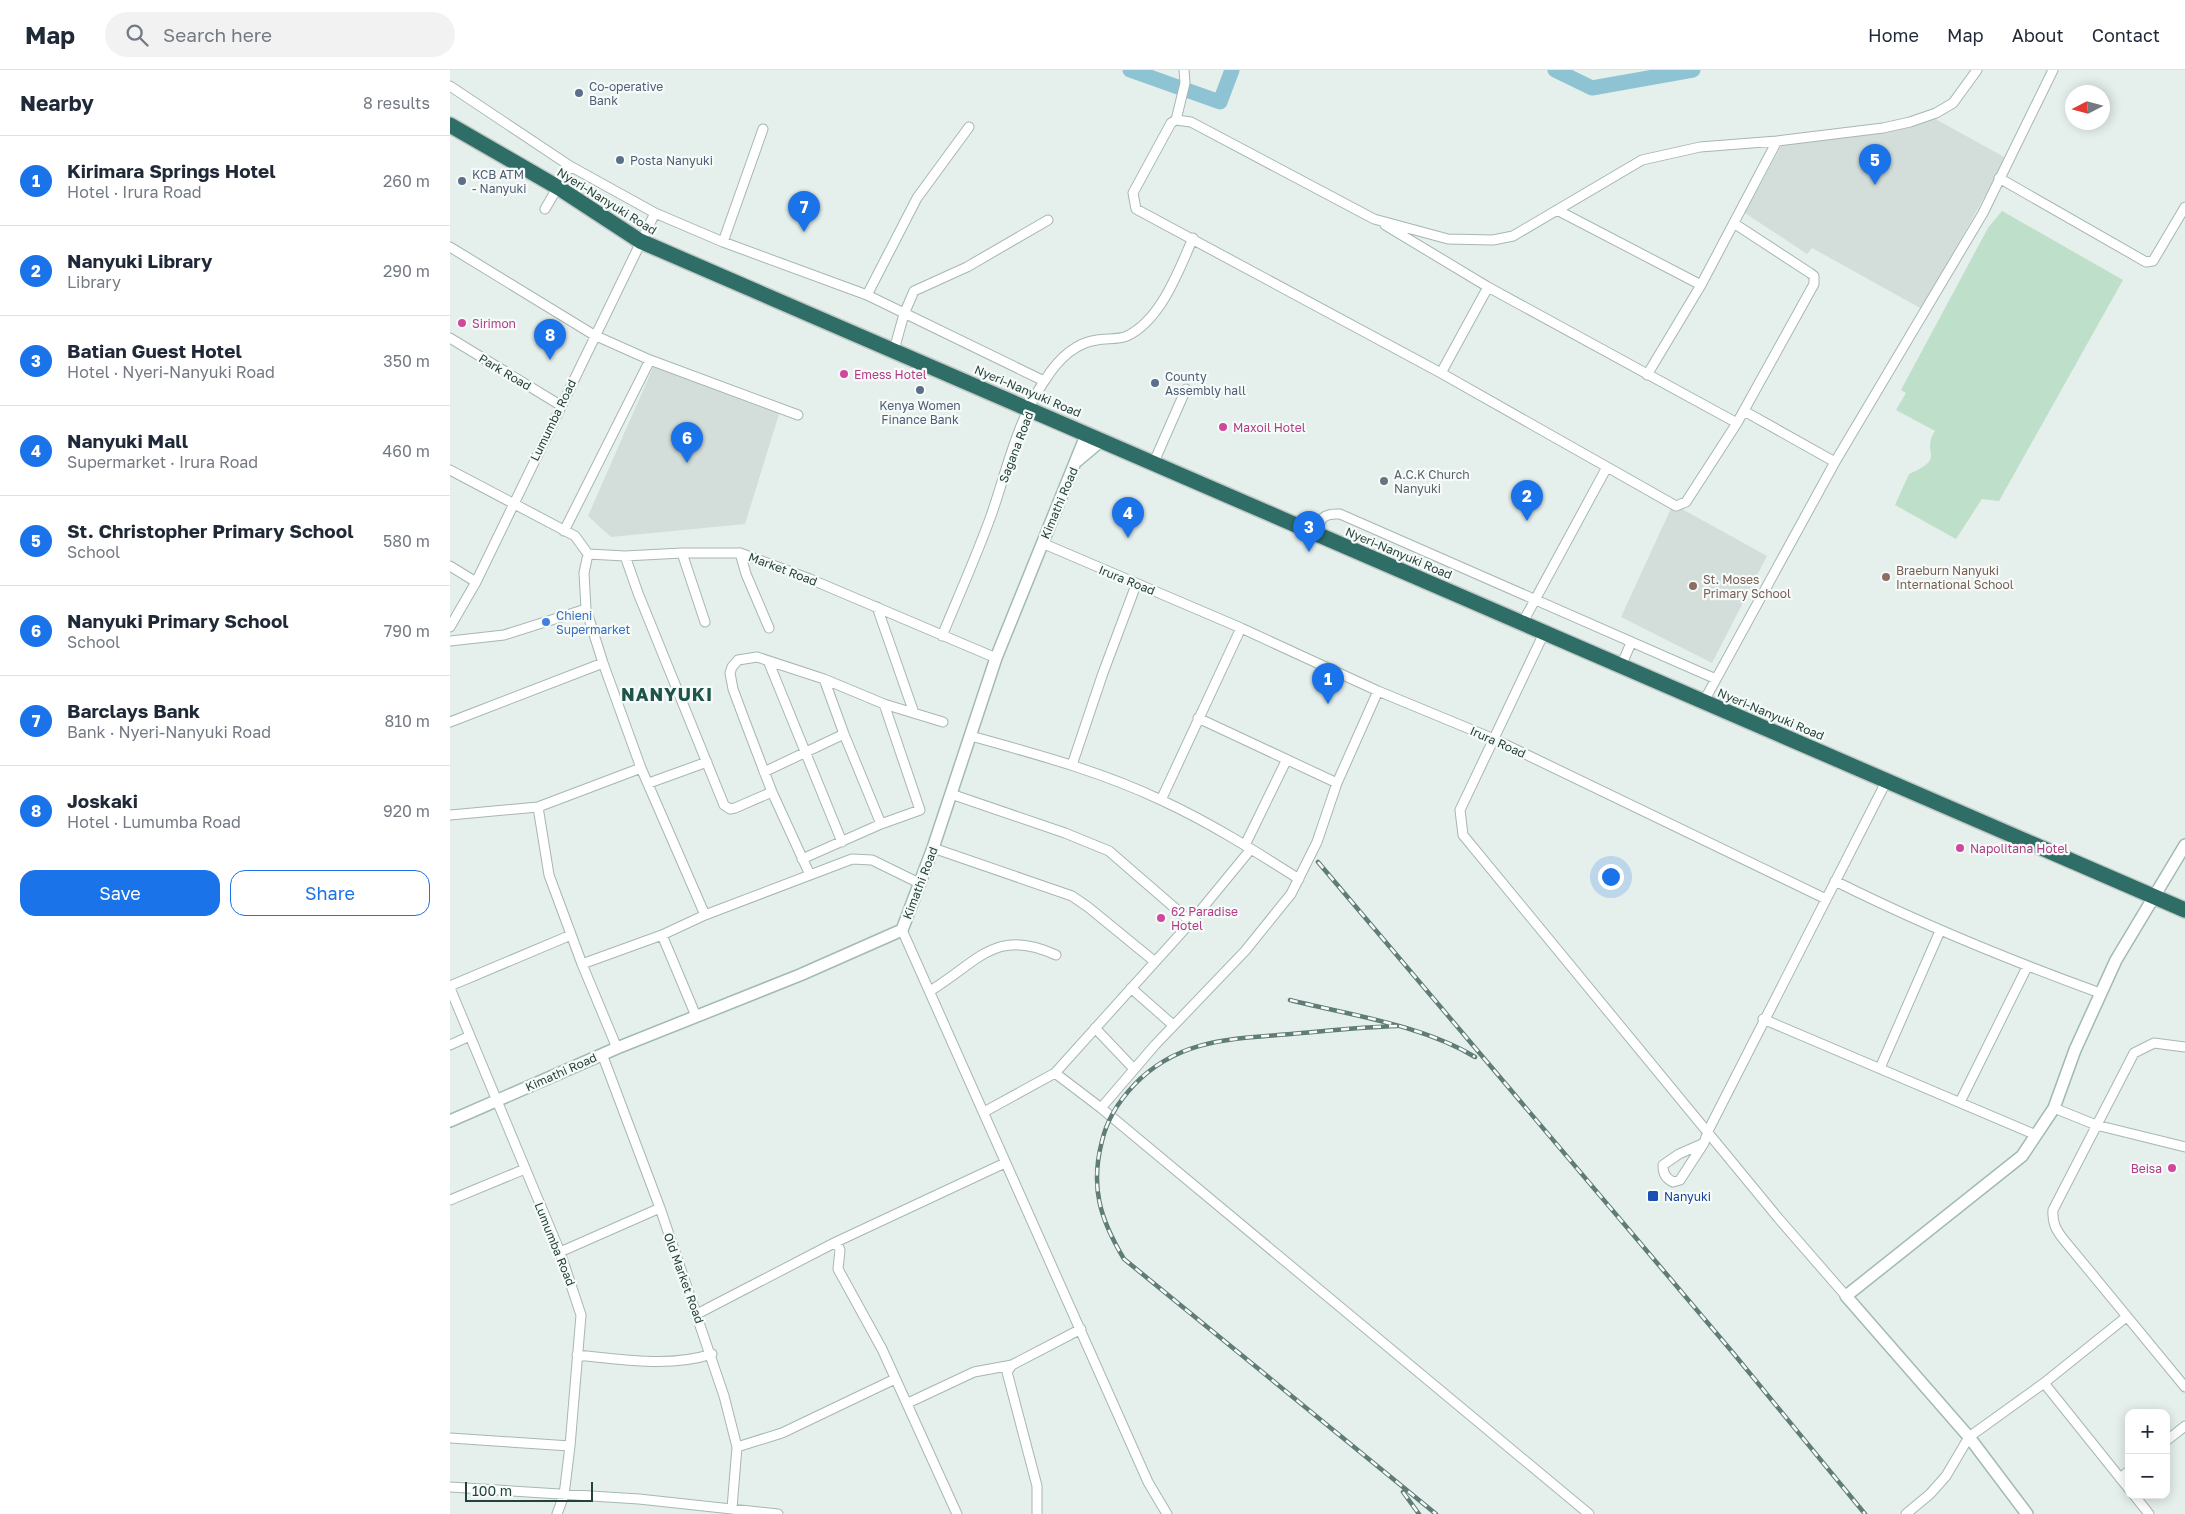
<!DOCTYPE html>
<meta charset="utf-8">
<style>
:root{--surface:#fff;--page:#f2f2f3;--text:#1f2937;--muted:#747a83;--line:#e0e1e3;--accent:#1a73e8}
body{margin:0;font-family:"Golos Text",sans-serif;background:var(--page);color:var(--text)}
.controls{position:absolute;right:15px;bottom:15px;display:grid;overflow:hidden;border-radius:10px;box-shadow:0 2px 12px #0003}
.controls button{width:45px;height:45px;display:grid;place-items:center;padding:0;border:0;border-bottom:1px solid var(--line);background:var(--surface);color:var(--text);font:25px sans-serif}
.compass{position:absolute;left:1615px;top:15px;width:45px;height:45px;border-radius:50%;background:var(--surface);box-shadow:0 2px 12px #0003;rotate:264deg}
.scale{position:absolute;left:15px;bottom:12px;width:128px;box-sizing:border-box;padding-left:5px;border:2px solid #24413b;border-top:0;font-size:14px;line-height:18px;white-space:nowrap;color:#24413b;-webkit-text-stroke:4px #f6fbf9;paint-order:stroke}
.you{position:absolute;left:1160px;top:806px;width:18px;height:18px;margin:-12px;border:4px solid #fff;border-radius:50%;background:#1a73e8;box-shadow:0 0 0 8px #1a73e833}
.badge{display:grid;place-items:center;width:32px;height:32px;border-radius:50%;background:var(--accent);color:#fff;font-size:16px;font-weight:700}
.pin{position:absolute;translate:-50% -41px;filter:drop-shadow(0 1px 2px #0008)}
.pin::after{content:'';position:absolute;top:26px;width:18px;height:15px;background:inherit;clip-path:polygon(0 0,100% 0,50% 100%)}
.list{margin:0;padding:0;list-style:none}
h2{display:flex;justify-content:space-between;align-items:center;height:65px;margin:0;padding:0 20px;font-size:21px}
h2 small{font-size:16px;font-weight:400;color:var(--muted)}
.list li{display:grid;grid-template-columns:32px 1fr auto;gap:15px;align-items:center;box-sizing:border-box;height:90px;padding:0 20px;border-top:1px solid var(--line)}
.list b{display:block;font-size:19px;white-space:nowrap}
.list p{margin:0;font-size:16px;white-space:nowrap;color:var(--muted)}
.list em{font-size:16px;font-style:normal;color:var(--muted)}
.actions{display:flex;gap:10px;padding:15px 20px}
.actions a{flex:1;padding:11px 0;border:1px solid var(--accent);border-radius:15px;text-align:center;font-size:18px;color:var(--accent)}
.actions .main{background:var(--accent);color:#fff}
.icon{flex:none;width:28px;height:28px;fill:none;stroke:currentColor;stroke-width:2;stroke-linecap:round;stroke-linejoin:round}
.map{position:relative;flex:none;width:1735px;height:1444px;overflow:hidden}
header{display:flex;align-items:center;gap:30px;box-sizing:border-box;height:70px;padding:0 25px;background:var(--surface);border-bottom:1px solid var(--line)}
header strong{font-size:24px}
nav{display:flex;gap:28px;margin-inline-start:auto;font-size:18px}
.search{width:350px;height:45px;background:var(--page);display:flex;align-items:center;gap:12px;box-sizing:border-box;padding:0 18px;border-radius:28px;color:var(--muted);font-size:19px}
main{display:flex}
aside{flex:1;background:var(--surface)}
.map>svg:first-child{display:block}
</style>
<header>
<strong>Map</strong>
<div class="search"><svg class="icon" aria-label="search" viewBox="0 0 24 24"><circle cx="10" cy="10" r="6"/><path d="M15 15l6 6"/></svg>Search here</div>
<nav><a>Home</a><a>Map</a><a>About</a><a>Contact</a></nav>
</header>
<main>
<aside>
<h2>Nearby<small>8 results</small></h2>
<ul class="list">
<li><span class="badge">1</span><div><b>Kirimara Springs Hotel</b><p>Hotel · Irura Road</p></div><em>260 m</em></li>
<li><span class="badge">2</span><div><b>Nanyuki Library</b><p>Library</p></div><em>290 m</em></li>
<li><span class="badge">3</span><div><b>Batian Guest Hotel</b><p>Hotel · Nyeri-Nanyuki Road</p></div><em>350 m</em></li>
<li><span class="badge">4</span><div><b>Nanyuki Mall</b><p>Supermarket · Irura Road</p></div><em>460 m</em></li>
<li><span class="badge">5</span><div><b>St. Christopher Primary School</b><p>School</p></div><em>580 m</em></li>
<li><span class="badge">6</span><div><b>Nanyuki Primary School</b><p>School</p></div><em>790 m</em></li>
<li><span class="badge">7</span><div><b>Barclays Bank</b><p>Bank · Nyeri-Nanyuki Road</p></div><em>810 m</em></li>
<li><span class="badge">8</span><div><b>Joskaki</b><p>Hotel · Lumumba Road</p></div><em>920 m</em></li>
</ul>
<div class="actions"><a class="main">Save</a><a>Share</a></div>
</aside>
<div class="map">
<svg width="1735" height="1444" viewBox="0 0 1735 1444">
<rect width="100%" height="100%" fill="#e5efeb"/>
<path fill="#d3deda" d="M1480,46L1556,88L1472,239L1362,178L1357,184L1295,143L1336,67L1426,56Z
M205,293L330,341L295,454L161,467L138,446Z
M1223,434L1317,486L1262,593L1171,547Z"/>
<path fill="#bedfca" d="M1552,141L1673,210L1549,431L1532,429L1506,469L1445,435L1459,404C1498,387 1470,384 1485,361L1446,340L1456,323L1451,320L1538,158Z"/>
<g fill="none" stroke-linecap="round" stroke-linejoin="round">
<path stroke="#8ec3d3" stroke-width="15" d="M680,0L770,32L782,0
M1105,0L1142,18L1243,0"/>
<defs>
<path id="street" d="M0,16L120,96L205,143L273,172L417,225L594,311
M726,50L735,13L734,0
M1549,108L1696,192L1703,191L1735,137
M95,139L120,96
M1107,140L1251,215
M1285,154L1360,203L1364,206V214L1287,353L1236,432L1226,436L991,303L686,139L683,123L721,53L726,50L741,52L924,149L998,169L1043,170L1063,166L1192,90L1250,77L1327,71L1433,58L1460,52L1486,43L1503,33L1527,0
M935,155L1038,217L1287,353
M273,172L313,59
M0,177L144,265L200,290L348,345
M417,225L467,128L519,57
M0,268L110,335
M444,280L454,244L464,221L517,197L598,150
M991,303L1038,217
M1197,305L1251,215L1327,71
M1294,341L1385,392
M704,392L736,319
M0,400L125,466L138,484L175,486L232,483H290L360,509L546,588
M114,461L200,290
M865,463C871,448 873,443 890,444L1266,609
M592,473L791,558L928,621L1044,669L1376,829
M232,483L255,552
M290,483L296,504L319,558
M138,484L134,503L136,539L153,593L191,698L255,845
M175,486L188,523L274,735L280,739L285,738L322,722
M0,496L26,512
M427,537L464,643
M1073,552L1157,397
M0,557L26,512L205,143
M1094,563L1010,740L1013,765L1329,1149L1396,1226
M492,566C509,525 527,485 542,443C557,399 568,349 595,310C607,291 624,273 647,270C656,268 668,270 677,266C711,250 729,200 743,168
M0,571L54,565L136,539
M319,593L392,772
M1171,596L1181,573
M374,609L394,664L431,754
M1254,631L1385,392L1533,143L1603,0
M748,648L887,713L928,621
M0,652L153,593
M521,666C585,684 650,701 711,730C759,752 805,781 849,809
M622,695L653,603L686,515
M314,702L394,664
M199,713L257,692
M501,724L615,763L659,781L741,852
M711,730L791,558
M88,737L99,805L132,894L167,978
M0,745L88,737L191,698
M795,775L836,691
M483,778L622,826L638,837L704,891
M352,789L431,754L470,740L434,634
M360,805L322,722L293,646L283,619L280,603L282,597L288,590L307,587L374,609L434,634L493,652
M1385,811C1471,854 1559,890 1650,923
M452,860L698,1412L717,1444
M212,865L246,946
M132,894L212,865L255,845L402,789L422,790L469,813
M0,916L121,865
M0,918L110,1182L131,1245L120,1376L114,1425L107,1444
M681,918L723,955
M480,921C529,891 546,857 606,885
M1313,949L1586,1065
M645,958L684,999
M0,975L20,966
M1735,977L1704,973L1684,983L1603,1140C1602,1153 1606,1160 1614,1170L1735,1317
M152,984L210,1138L274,1326L287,1377L282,1438
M1430,998L1490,861
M605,1003L651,1038L1139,1444
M1510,1032L1577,897
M651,1038L705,975L795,881L841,824L867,772L887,713
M1604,1038L1646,1055L1735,1077
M534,1042L605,1003L741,852L801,779
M1254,1073L1229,1084L1213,1095C1213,1103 1215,1108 1223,1112L1230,1110L1254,1073L1258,1061L1437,710
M0,1130L75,1099
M386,1172L390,1180L388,1199L432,1279L507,1444
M110,1182L210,1138
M247,1244L386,1172L555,1093
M127,1285C172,1289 218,1298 262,1284
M1594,1313L1679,1419
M458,1333L524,1302L562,1295
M0,1368L120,1376
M1716,1371L1735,1356
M287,1377L332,1363L445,1309
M1670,1408L1679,1401
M0,1417L189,1429L328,1444
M1684,1425L1699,1444
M587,1444V1416L557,1302L562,1295L631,1259
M1456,1444L1480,1424L1496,1406L1519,1367L1594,1313L1675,1248"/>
<path id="secondary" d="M627,391L652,370
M0,1051L167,978L350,905L452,860L483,778L546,588L637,363
M1577,1444L1519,1367L1396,1226L1572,1086L1604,1038L1625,980L1666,890L1735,775"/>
<path id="highway" d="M0,55L109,118L190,171L1735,840"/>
</defs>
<use href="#street" stroke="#a7b7b3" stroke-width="11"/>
<use href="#secondary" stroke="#a3bab4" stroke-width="14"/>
<use href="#highway" stroke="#c2cac8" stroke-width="18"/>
<use href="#street" stroke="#fff" stroke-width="9"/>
<use href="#secondary" stroke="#fff" stroke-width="11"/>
<use href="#highway" stroke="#2f6e66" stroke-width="15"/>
<defs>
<path id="rail" d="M868,792L1284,1284L1415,1444
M840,930C900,945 972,955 1025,987
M947,956C912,957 876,961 841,964C781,969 728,969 684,1015C669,1031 657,1049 652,1071C640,1117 650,1149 674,1189L986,1444
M953,1422L969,1444"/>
</defs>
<use href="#rail" stroke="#5f7c77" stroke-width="4.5"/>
<use href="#rail" stroke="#f6fbf9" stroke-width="2.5" stroke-dasharray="8" stroke-linecap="butt"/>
</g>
<g fill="#5c6f8a" stroke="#f6fbf9" stroke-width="2">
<circle cx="129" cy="23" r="5"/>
<circle cx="170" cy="90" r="5"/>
<circle cx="12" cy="111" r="5"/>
<circle cx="705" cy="313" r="5"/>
<circle cx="470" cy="320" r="5"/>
</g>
<g fill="#d1479c" stroke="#f6fbf9" stroke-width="2">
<circle cx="12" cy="253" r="5"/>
<circle cx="394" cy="304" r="5"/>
<circle cx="773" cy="357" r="5"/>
<circle cx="1510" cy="778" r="5"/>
<circle cx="711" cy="848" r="5"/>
<circle cx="1722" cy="1098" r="5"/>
</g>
<circle fill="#6b7280" stroke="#f6fbf9" stroke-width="2" cx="934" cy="411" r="5"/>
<g fill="#8d6e63" stroke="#f6fbf9" stroke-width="2">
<circle cx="1436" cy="507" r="5"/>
<circle cx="1243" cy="516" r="5"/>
</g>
<circle fill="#3f7fe0" stroke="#f6fbf9" stroke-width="2" cx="96" cy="552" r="5"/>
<rect fill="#1a4fb4" stroke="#f6fbf9" stroke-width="2" x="1197" y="1120" width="12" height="12" rx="2.5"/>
<g text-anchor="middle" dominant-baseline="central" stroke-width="4.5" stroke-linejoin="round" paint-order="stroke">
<g font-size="12" fill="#4e5e75" stroke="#f6fbf9" text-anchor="start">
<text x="139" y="16">Co-operative<tspan x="139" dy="14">Bank</tspan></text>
<text x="180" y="90">Posta Nanyuki</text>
<text x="22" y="104">KCB ATM<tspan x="22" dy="14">- Nanyuki</tspan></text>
<text x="715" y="306">County<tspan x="715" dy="14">Assembly hall</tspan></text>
<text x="470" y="335" text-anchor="middle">Kenya Women<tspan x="470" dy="14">Finance Bank</tspan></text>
</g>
<g font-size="12" fill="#24413b" stroke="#f6fbf9">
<text transform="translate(157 131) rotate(32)">Nyeri-Nanyuki Road</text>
<text transform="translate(55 302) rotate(31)">Park Road</text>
<text transform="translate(578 321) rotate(23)">Nyeri-Nanyuki Road</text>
<text transform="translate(103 350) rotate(-64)">Lumumba Road</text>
<text transform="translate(566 377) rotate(-69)">Sagana Road</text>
<text transform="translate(609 433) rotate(-67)">Kimathi Road</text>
<text transform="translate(949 483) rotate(23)">Nyeri-Nanyuki Road</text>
<text transform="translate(333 499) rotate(21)">Market Road</text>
<text transform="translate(677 510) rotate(22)">Irura Road</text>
<text transform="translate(1321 644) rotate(23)">Nyeri-Nanyuki Road</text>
<text transform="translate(1048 672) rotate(24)">Irura Road</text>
<text transform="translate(470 813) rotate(-69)">Kimathi Road</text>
<text transform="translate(111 1002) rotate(-24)">Kimathi Road</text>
<text transform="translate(105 1174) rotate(68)">Lumumba Road</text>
<text transform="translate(234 1208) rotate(70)">Old Market Road</text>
</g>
<g font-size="12" fill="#b23c85" stroke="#f6fbf9" text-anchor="start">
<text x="22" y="253">Sirimon</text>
<text x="404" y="304">Emess Hotel</text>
<text x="783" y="357">Maxoil Hotel</text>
<text x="1520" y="778">Napolitana Hotel</text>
<text x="721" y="841">62 Paradise<tspan x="721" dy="14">Hotel</tspan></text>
<text x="1712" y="1098" text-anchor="end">Beisa</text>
</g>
<g font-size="12" fill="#5b616d" stroke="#f6fbf9" text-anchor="start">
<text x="944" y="404">A.C.K Church<tspan x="944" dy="14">Nanyuki</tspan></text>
</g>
<g font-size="12" fill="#785e54" stroke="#f6fbf9" text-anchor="start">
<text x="1446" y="500">Braeburn Nanyuki<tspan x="1446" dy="14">International School</tspan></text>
<text x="1253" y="509">St. Moses<tspan x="1253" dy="14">Primary School</tspan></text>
</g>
<g font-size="12" fill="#366cbe" stroke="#f6fbf9" text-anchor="start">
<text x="106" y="545">Chieni<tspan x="106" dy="14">Supermarket</tspan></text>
</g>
<g font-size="12" fill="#164399" stroke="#f6fbf9" text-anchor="start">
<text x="1214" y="1126">Nanyuki</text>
</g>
<g font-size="18" font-weight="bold" letter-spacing="1" fill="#1f544b" stroke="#f6fbf9">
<text x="217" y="624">NANYUKI</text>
</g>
</g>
</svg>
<div class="controls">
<button>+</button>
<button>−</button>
</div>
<svg class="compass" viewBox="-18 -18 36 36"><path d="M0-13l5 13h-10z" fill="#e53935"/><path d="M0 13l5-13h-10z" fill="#747a83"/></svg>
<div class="scale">100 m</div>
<div class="you"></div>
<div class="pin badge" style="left:878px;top:634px">1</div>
<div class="pin badge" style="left:1077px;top:451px">2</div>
<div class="pin badge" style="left:859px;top:482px">3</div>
<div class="pin badge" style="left:678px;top:468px">4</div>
<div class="pin badge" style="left:1425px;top:115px">5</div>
<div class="pin badge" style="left:237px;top:393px">6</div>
<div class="pin badge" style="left:354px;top:162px">7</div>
<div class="pin badge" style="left:100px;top:290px">8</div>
</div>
</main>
